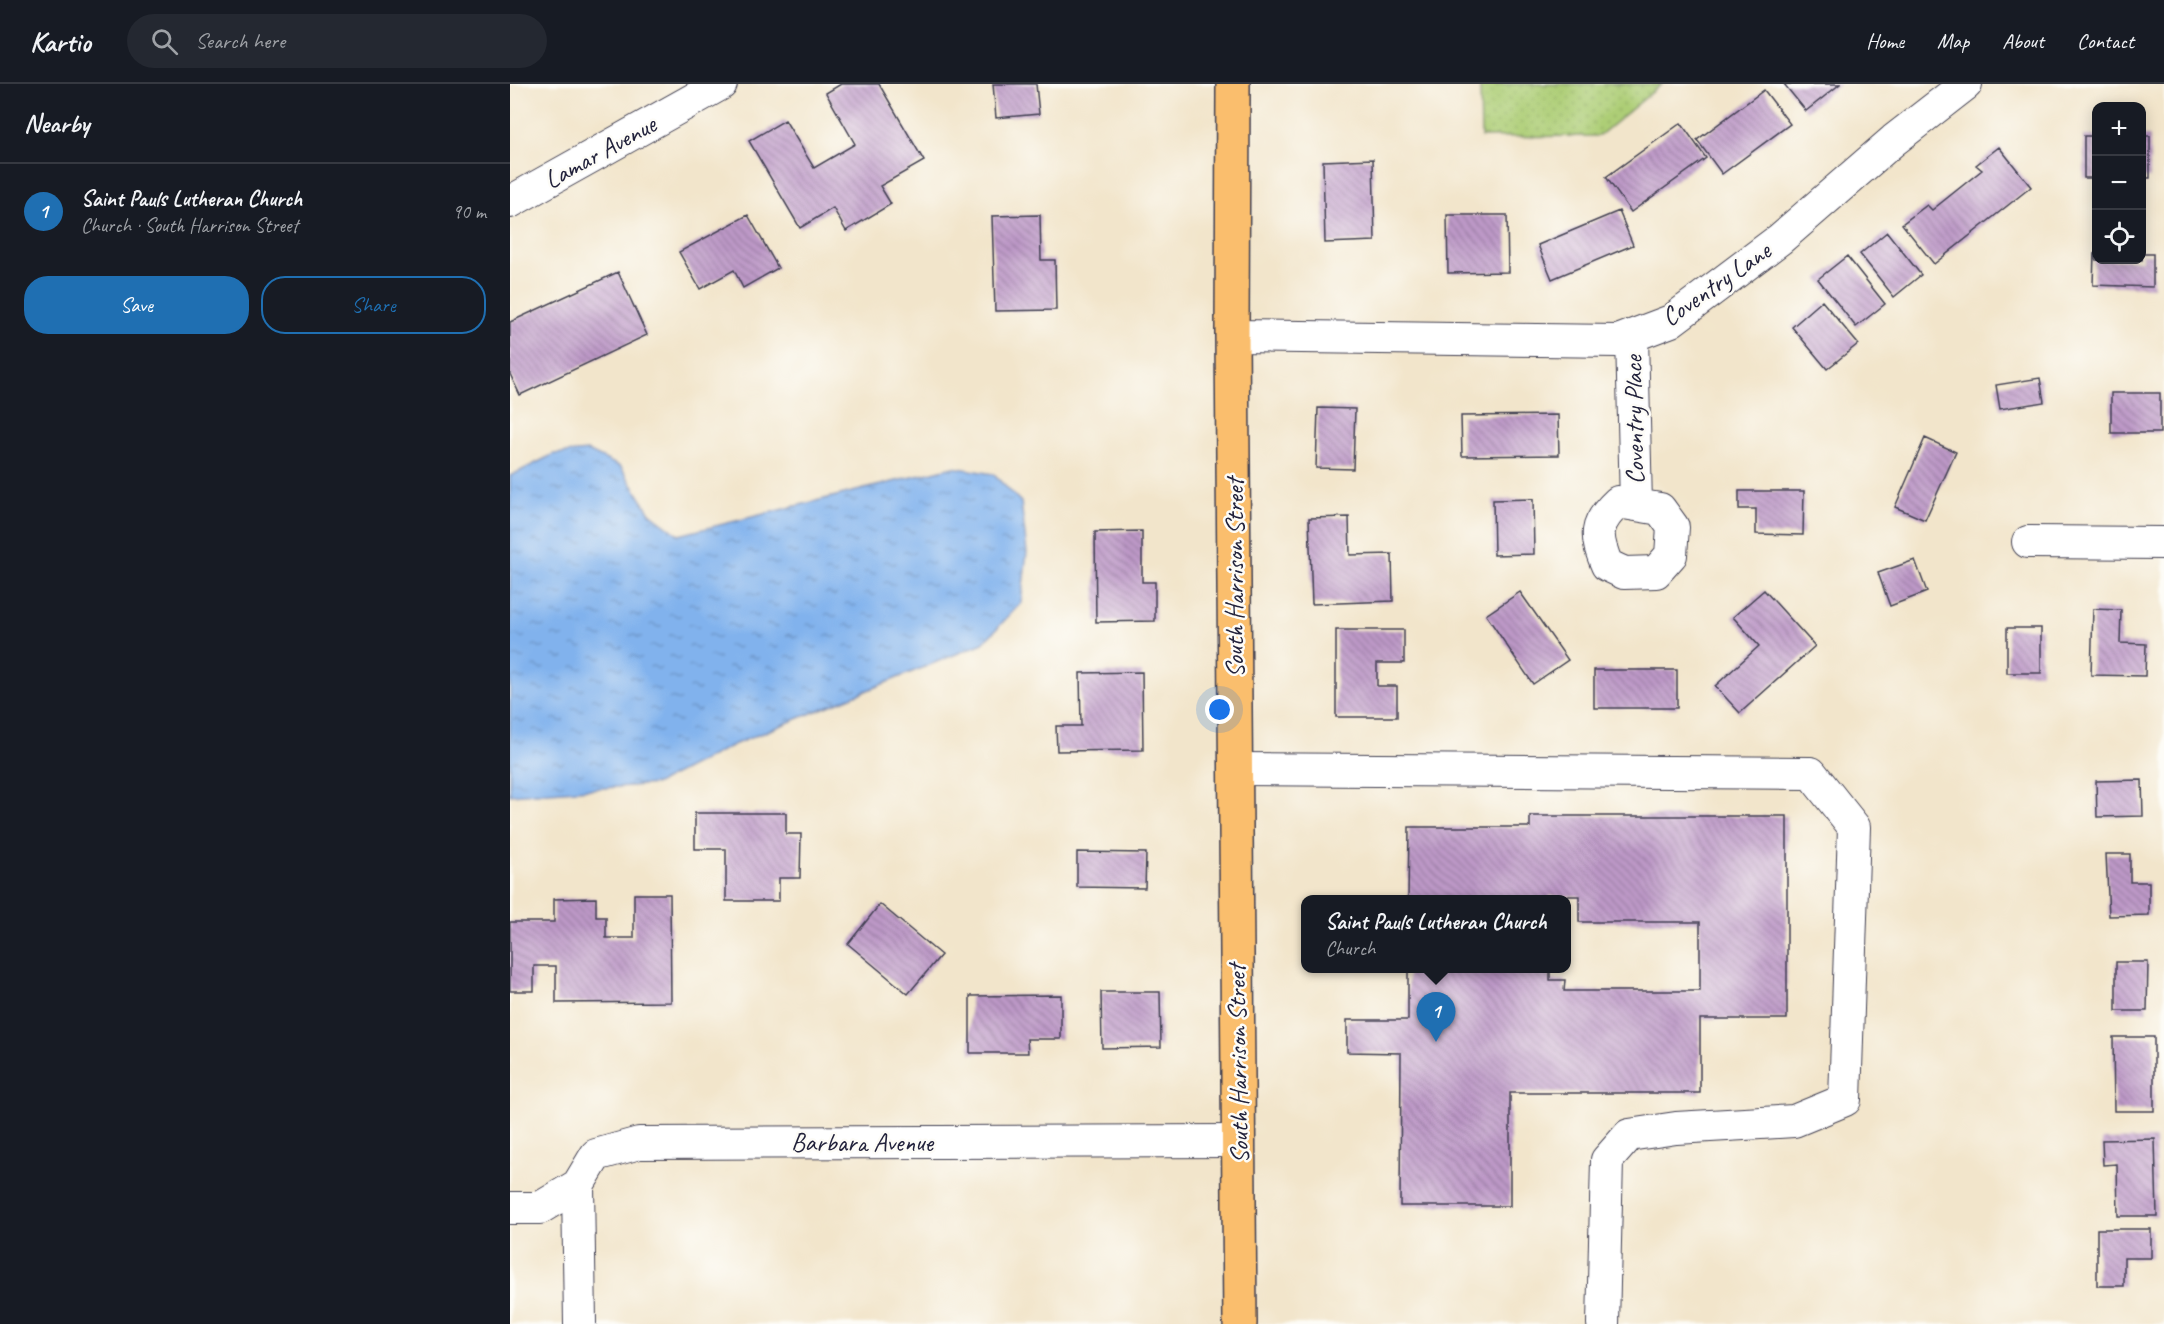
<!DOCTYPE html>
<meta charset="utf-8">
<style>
:root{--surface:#171b24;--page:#242831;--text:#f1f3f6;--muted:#9ea1a6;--line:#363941;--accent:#1f6fb2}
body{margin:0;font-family:Caveat,sans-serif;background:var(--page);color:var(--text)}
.controls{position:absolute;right:18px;top:18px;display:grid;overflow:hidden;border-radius:12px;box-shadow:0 3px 15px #0003}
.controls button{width:54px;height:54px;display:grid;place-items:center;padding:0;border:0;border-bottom:2px solid var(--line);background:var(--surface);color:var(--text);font:30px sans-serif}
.you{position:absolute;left:710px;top:626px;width:21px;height:21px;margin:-15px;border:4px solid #fff;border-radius:50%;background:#1a73e8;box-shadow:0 0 0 9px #1a73e833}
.badge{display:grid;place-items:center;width:39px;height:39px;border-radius:50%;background:var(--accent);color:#fff;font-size:20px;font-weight:700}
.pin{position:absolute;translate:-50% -50px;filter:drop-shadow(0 2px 3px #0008)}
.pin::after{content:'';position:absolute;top:32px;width:21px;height:18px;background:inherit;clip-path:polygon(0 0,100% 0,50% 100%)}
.popup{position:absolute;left:791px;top:811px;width:270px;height:78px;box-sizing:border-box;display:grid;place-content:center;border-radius:12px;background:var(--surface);filter:drop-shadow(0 2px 4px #0005);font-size:20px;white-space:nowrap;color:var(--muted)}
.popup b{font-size:22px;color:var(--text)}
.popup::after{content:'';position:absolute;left:50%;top:100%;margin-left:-12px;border:12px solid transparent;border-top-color:var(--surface)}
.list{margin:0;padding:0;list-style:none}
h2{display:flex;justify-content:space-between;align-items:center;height:78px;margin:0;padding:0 24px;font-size:26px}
h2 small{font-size:20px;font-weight:400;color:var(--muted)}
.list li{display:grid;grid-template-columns:39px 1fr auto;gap:18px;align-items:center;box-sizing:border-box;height:96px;padding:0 24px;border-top:2px solid var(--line)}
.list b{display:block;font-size:22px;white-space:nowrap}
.list p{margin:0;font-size:20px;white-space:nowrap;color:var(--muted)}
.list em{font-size:20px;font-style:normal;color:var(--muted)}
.actions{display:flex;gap:12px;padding:18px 24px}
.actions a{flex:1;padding:14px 0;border:2px solid var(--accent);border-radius:24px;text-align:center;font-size:21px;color:var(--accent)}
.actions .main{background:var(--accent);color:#fff}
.icon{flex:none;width:33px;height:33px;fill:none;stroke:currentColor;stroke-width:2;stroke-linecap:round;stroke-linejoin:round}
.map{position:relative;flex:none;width:1654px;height:1240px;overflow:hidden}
header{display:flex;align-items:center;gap:36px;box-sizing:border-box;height:84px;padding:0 30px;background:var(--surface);border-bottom:2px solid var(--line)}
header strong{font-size:28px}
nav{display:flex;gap:33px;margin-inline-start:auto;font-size:21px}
.search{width:420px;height:54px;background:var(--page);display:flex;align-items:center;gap:15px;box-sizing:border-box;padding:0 21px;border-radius:33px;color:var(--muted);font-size:22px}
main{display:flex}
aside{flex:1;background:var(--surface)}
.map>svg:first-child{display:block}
</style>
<header>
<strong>Kartio</strong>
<div class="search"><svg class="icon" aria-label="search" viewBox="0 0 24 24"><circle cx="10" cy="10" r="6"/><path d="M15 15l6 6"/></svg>Search here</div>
<nav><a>Home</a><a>Map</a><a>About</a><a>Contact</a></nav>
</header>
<main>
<aside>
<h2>Nearby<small></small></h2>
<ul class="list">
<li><span class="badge">1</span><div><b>Saint Pauls Lutheran Church</b><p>Church · South Harrison Street</p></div><em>90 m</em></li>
</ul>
<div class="actions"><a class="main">Save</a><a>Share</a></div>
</aside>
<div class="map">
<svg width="1654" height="1240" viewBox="0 0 1654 1240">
<defs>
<pattern id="park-dots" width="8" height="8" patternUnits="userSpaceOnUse" patternTransform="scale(1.5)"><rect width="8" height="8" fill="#adce76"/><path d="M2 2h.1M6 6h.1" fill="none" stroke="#95b167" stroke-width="1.8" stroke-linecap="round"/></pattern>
<pattern id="water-ripples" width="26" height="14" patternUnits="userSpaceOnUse" patternTransform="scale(1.5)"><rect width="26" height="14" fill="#81b2ed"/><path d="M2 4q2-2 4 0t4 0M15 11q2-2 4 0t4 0" fill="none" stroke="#6990c1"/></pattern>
<pattern id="building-back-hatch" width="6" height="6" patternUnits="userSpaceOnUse" patternTransform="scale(1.5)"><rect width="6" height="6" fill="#bd99c7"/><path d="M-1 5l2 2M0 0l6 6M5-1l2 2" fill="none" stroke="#997ca3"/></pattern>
</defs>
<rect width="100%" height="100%" fill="#fdfcf7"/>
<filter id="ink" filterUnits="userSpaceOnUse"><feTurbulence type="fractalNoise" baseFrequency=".0167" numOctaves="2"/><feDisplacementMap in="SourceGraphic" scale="12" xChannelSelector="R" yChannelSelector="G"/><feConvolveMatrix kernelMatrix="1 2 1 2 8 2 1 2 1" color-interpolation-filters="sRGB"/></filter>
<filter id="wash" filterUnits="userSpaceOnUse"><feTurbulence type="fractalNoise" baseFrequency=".008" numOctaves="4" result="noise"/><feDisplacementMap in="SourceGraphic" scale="24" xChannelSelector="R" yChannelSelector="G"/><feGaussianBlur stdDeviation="1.35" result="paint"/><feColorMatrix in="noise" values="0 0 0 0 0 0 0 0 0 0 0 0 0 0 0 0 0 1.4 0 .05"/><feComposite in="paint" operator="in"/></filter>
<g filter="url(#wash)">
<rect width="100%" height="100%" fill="#f2e5cb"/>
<path fill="url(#park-dots)" stroke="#687858" stroke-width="1.5" d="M970,0H1152L1089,52L971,53Z"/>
<path fill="url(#water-ripples)" stroke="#526a94" stroke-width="1.5" d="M78,367L111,383L140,429L169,451L443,383L483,390L511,418L517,468L511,519L473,559L223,661L147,700L0,711V392L44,370Z"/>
<g id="blocks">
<path fill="url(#building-back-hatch)" d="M331,0H369L414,77L370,102L381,120L336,147L323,124L290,144L239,57L275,36L304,84L345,60L316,9Z
M483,0H526L529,30L486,34Z
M1274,0H1330L1296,27Z
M1254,6L1280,40L1212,90L1187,56Z
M1171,39L1196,74L1121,128L1096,93Z
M1574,52H1586V94H1574Z
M1632,52H1640V94H1632Z
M1489,63L1521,103L1424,180L1392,140L1417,121L1422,126L1472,86L1466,81Z
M863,75L865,157L815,159L813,77Z
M1109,127L1123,161L1042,195L1028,161Z
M238,131L268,184L233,204L224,186L190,205L169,168Z
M530,131L531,176H545L546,226L485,227L482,132Z
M937,131H997L998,188L938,189Z
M1377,148L1411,191L1384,213L1350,170Z
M1584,169L1586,176H1632V170H1643V203L1583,201Z
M1337,172L1375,220L1346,243L1308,195Z
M108,188L137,251L10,311L0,290V238Z
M1312,217L1348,260L1317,285L1282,243Z
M1530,294L1534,318L1490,325L1486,301Z
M1601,309H1650V349H1601Z
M808,324L845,325L843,385L806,384Z
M1048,331L1049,371L952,372L951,332Z
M1415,354L1446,368L1415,436L1385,423Z
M1229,407H1294L1293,451L1246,450V425H1229Z
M1023,415L1024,470L984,471L983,416Z
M839,433L840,471L882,470L883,517L802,520L799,434Z
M632,447V498H645V537L586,538L585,448Z
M1405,476L1417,508L1380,522L1368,489Z
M1254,506L1305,562L1230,629L1205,602L1249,562L1223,533Z
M1010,508L1058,576L1023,600L976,531Z
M1583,525L1611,526L1610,559L1636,560L1635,592L1581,591Z
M1497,544H1531V589H1497Z
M826,546H894V579H867V602H887V633H826Z
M1084,586H1167V624H1084Z
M632,588L633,666L547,667L546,642H571L570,589Z
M1632,696L1633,732L1587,733L1586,697Z
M185,729H276V750H291L290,794H269V817H216V765H185Z
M1020,732H1277V935H1190V1009H1000V1122H890L891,969L837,968V936H898V884H1040V896H1055L1054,907H1190V838H1069V812H1040V816H898L899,743H1020Z
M567,768L636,769L635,804L567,803Z
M1596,770H1620V798H1639V831L1599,832Z
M124,810H160L161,918L46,919V882H24V907H0V838H44V815L86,814V833H96V854H124Z
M370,820L431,871L398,910L338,860Z
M1606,878H1638L1637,927H1606Z
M591,908H650L651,963L592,964Z
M551,911V955H517L518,969H460V912Z
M1603,953H1644V1027H1604Z
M1645,1055L1647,1132H1608L1607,1080L1593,1081L1592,1056Z
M1587,1145H1641V1174H1614V1202H1587Z"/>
</g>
</g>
<g filter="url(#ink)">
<use href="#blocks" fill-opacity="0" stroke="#413f51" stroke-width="1.5"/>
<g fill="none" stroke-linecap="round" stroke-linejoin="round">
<defs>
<path id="minor" d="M0,118L211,0
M722,252L1108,257L1161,237L1270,155L1384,56L1456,0
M1122,252L1126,421
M1108,418L1150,425L1163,443L1161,471L1146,488L1114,489L1097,481C1085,452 1084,440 1108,418Z
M1518,458L1654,459
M725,685L1301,689L1344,743L1335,1016L1284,1037L1166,1044L1119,1051L1097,1076L1093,1240
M68,1101L70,1240
M0,1124H30L68,1101L86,1071L129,1059L728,1057"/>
<path id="major" d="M723,0L722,252L730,1240"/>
</defs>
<use href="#minor" stroke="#413f51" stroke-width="34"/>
<use href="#major" stroke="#413f51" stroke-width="36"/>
<use href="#minor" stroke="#fff" stroke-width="32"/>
<use href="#major" stroke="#fabe6d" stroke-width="33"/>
</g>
</g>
<g text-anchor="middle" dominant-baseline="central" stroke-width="5" stroke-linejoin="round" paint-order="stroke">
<g font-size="26" fill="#22223b" stroke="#fdfcf7">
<text transform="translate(90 68) rotate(-29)">Lamar Avenue</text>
<text transform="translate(1206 200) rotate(-35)">Coventry Lane</text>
<text transform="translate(1124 336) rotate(-91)">Coventry Place</text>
<text transform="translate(724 494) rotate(-90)">South Harrison Street</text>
<text transform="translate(728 980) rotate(-91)">South Harrison Street</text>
<text x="352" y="1058">Barbara Avenue</text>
</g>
</g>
</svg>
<div class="controls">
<button>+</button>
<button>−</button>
<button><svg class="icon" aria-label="locate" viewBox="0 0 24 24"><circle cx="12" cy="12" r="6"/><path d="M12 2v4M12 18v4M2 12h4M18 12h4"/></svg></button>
</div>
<div class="you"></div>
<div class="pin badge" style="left:926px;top:958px">1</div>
<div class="popup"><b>Saint Pauls Lutheran Church</b>Church</div>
</div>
</main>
